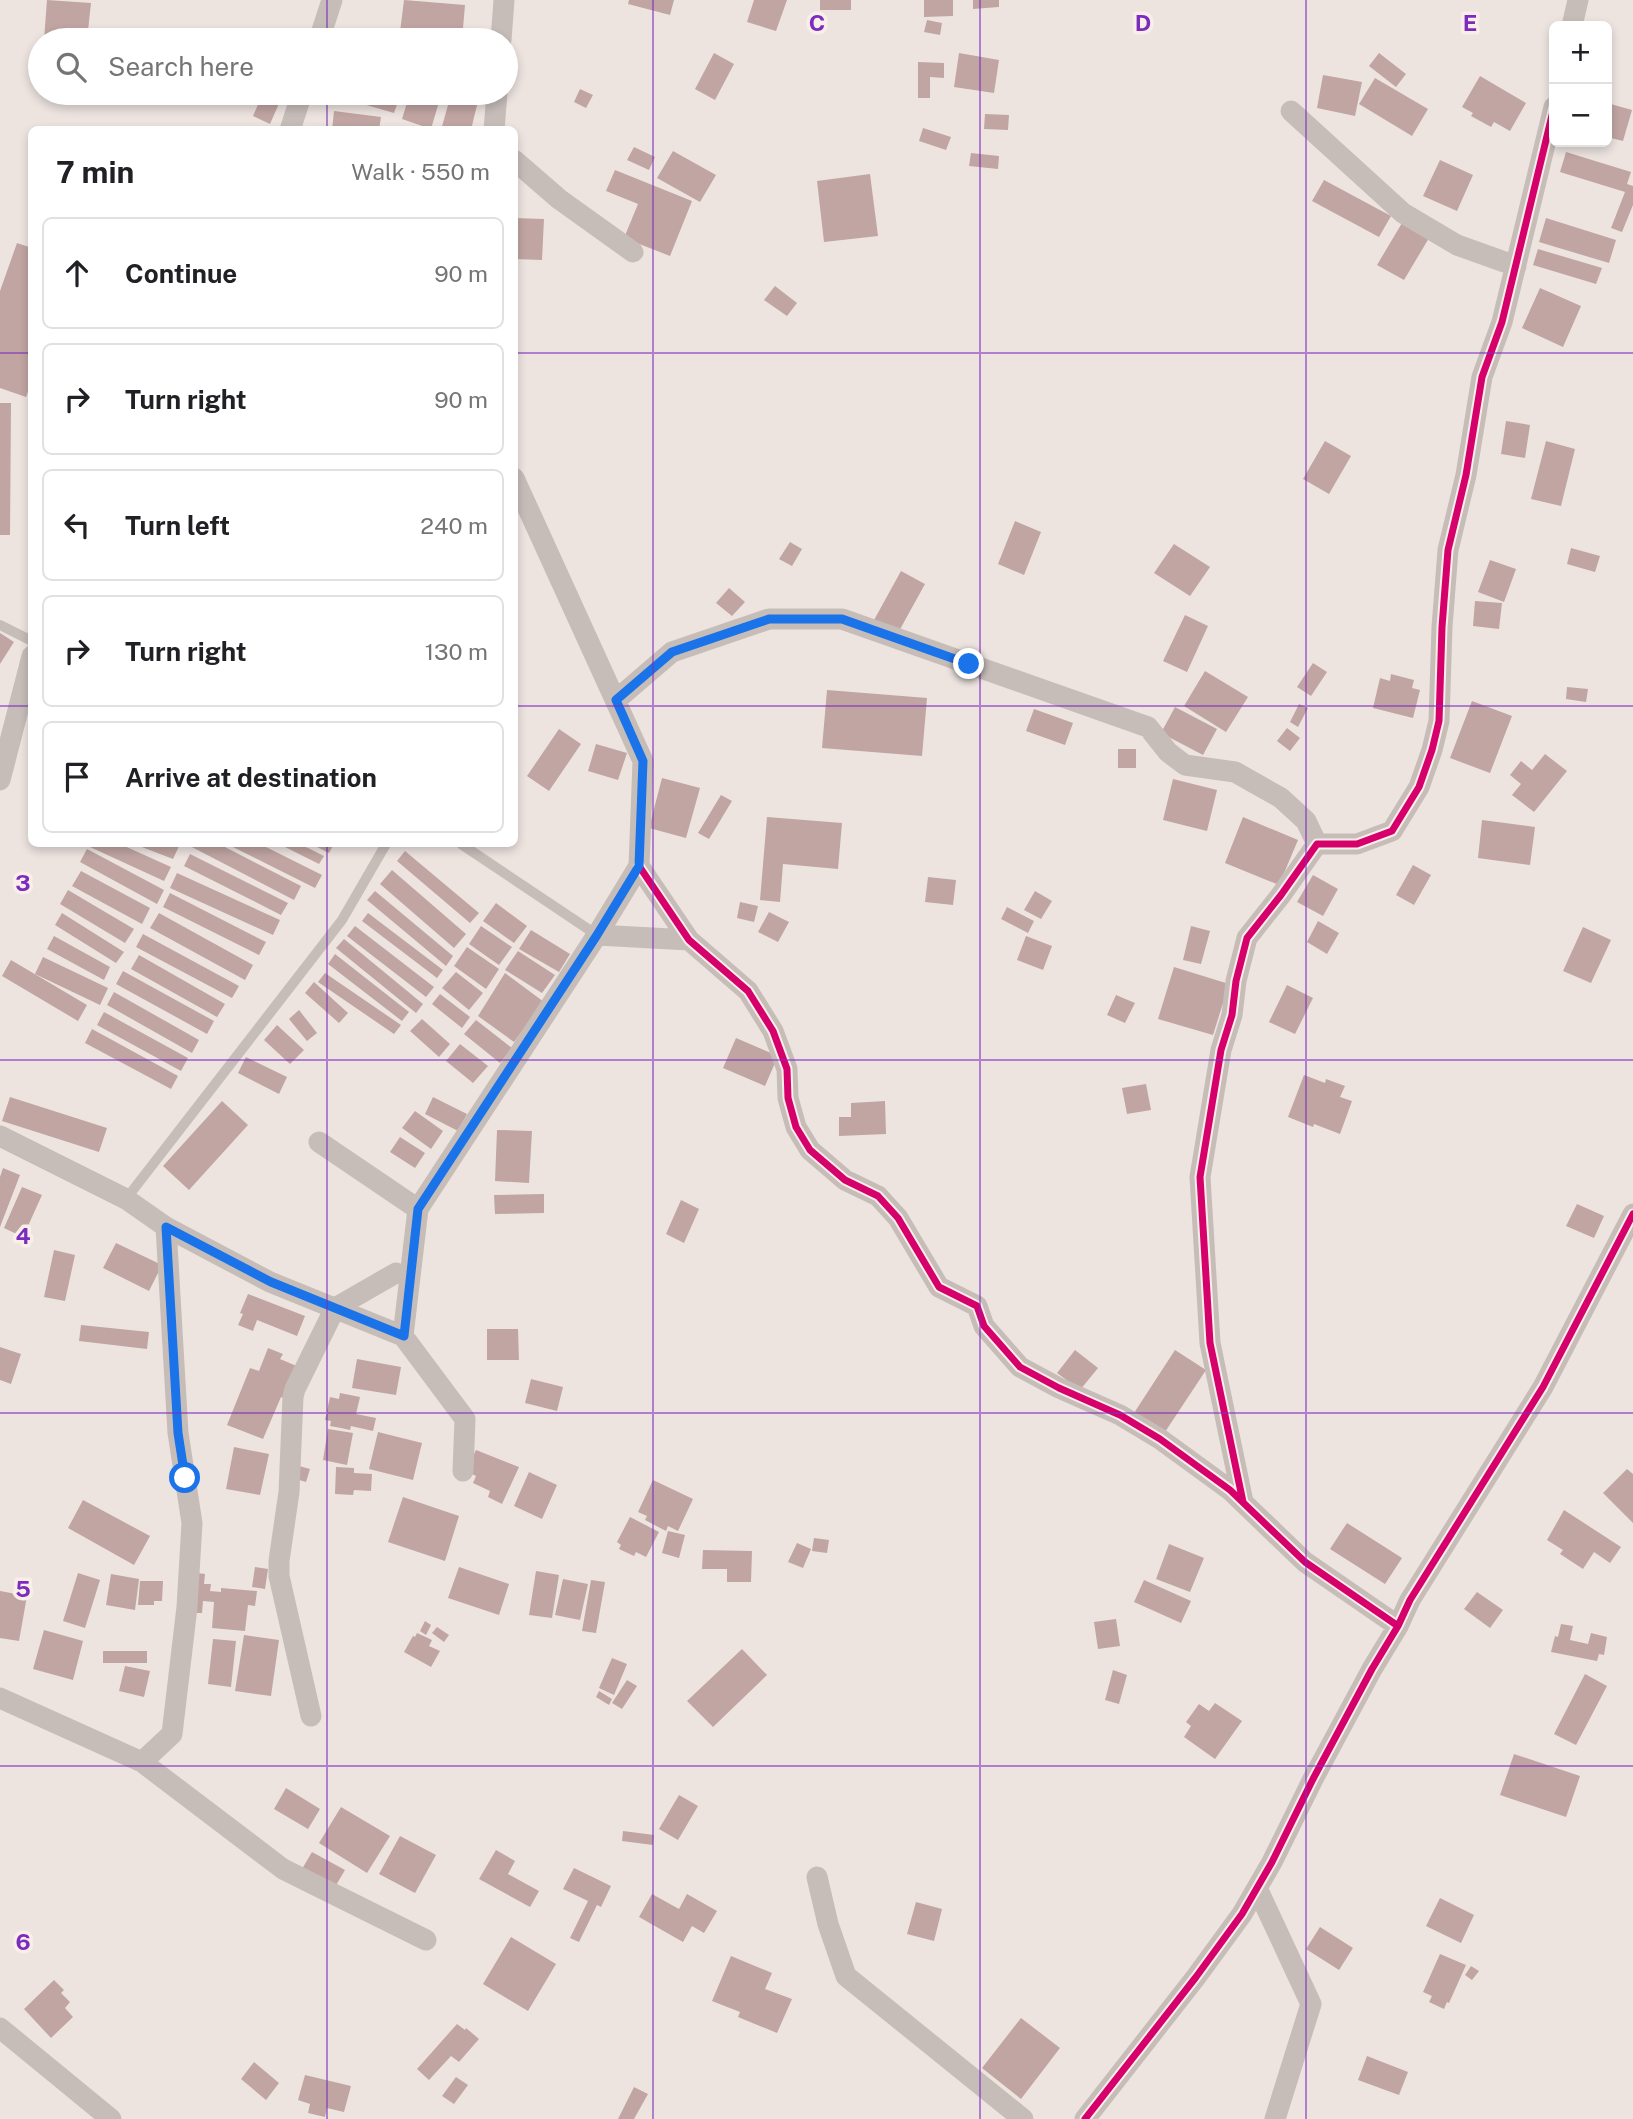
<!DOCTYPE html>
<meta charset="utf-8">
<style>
:root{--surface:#fff;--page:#f2f2f2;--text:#202124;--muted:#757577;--line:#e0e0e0}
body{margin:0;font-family:"Public Sans",sans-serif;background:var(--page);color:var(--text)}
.controls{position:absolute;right:21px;top:21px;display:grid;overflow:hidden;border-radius:10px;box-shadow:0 4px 10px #0003}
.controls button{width:63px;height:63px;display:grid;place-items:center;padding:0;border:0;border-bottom:2px solid var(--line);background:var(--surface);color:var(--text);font:35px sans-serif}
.stop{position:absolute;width:21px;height:21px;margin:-16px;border:5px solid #1a73e8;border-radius:50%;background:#fff}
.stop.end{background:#1a73e8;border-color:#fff;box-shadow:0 2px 7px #0008}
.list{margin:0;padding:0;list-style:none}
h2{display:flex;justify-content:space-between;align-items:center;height:91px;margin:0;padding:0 28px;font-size:30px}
h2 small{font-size:23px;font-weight:400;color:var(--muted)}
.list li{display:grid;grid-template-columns:46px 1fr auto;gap:21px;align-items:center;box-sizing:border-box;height:112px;margin:0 14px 14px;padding:0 14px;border:2px solid var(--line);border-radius:10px}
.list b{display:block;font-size:26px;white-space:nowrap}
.list em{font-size:23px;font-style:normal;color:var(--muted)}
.icon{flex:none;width:38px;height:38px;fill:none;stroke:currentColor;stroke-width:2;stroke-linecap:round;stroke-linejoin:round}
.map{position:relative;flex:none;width:1633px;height:2119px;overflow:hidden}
.search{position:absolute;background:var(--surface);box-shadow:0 4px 10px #0003;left:28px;top:28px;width:490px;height:77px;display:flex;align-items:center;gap:18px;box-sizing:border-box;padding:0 24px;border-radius:38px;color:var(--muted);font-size:26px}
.panel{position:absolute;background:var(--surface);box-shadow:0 4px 10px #0003;left:28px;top:126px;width:490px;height:721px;border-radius:10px}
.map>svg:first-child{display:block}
</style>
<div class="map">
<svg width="1633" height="2119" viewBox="0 0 1633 2119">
<rect width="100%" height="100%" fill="#ede4e0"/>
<path fill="#c0a5a2" d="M47,0L91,3L87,40H44Z
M404,0L465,5L462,40H399Z
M629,0H674L670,15L628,4Z
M754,0H787L776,31L747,22Z
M820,0H851V10H820Z
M924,0H953V16L924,17Z
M973,0H999V7L973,9Z
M927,20L942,23L940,35L924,32Z
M714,53L734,64L715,100L695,89Z
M959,53L999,60L994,93L954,87Z
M1379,53L1406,74L1396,87L1369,66Z
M918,62L944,63V78L930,77V98H918Z
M1323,75L1362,82L1355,116L1317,108Z
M1480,76L1526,103L1510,131L1494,122L1491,127L1471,116L1473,113L1462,107Z
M1375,78L1428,109L1412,136L1359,104Z
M580,89L593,95L586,108L574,102Z
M263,93L281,99L270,124L253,116Z
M359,93H401L394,113L356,102Z
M410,93H435L441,95L431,129L402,119Z
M450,98L477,105L471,130H441Z
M1607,103L1632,110L1623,141L1607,137Z
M334,111L381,117L379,130H332Z
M985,114L1009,115L1008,130L984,129Z
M923,128L951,137L946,150L919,141Z
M634,147L655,157L649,170L627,160Z
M673,151L716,175L700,202L657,178Z
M1566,152L1631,172L1627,184L1633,186V205L1622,232L1611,228L1625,192L1560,172Z
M971,153L999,156L998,169L969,166Z
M1440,160L1473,175L1457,211L1423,196Z
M615,170L692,201L670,256L624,238L638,204L606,191Z
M870,174L878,236L824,242L817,181Z
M1324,180L1391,216L1379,237L1312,201Z
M514,218L544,219L542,260L514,259Z
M1546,218L1616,240L1609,263L1539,242Z
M1402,223L1429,238L1404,280L1377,265Z
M17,243L32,248V381L26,397L0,388V291Z
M1538,249L1602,268L1596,284L1533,265Z
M775,286L797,303L787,316L764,300Z
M1540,288L1581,306L1563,347L1522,328Z
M0,403H11L10,535H0Z
M1506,421L1530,425L1525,458L1501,454Z
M1325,441L1351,456L1329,494L1303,479Z
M1546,441L1575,449L1561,506L1531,499Z
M1015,521L1041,532L1024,575L998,564Z
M790,542L802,549L792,566L779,559Z
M1174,544L1210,567L1190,596L1154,573Z
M1571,548L1600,556L1595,572L1567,564Z
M1490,560L1516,569L1504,602L1478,592Z
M901,571L925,584L898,633L874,620Z
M729,588L745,602L732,616L716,603Z
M1475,601L1502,603L1499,629L1473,626Z
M1185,615L1208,626L1187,672L1163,661Z
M0,633L14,642L0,664Z
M1313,663L1327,672L1311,696L1297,687Z
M1205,671L1248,697L1226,732L1184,706Z
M1391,674L1414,680L1412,688L1420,690L1413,718L1373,708L1380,678L1390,681Z
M1567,687L1588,689L1586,702L1566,699Z
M827,690L927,698L922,756L822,748Z
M1472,701L1512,716L1490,773L1450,758Z
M1299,704L1308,708L1298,727L1290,722Z
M1175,707L1217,729L1203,755L1161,733Z
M1034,709L1073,723L1065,745L1026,731Z
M1287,728L1300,738L1290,751L1277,741Z
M559,729L581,744L549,791L527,776Z
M596,744L627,753L618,780L588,771Z
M1118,749H1136V768H1118Z
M1545,754L1567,771L1534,812L1512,795L1521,784L1510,775L1521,761L1532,770Z
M662,778L700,788L686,838L649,828Z
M1173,779L1217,790L1207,831L1163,820Z
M721,795L732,801L709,839L698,833Z
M767,817L842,823L838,869L783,864L780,902L760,900Z
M1243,817L1298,840L1279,885L1225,863Z
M1482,820L1535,827L1530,865L1478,858Z
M92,844H120L171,867L164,881L90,847Z
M134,844H180L173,859Z
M186,844H219L301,886L294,900Z
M227,844H260L322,875L315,888Z
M279,844H300L324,856L319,864Z
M311,844H334L329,853Z
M87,849L164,890L157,904L80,862Z
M405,851L479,913L470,923L397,861Z
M190,854L288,903L281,915L184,866Z
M1413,865L1431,875L1414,905L1396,895Z
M392,870L466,934L454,948L380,884Z
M81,871L150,908L142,924L72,886Z
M177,873L280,920L273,935L170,888Z
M1313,875L1338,889L1323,916L1297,902Z
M928,877L956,880L953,905L925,902Z
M68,890L134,929L125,943L60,904Z
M375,891L453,956L446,966L367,900Z
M1035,891L1052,901L1041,919L1024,910Z
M170,893L266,942L259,955L163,907Z
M740,902L758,906L754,922L737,918Z
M496,903L527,926L514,943L483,921Z
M1007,907L1034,921L1028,933L1001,919Z
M769,912L789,922L778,942L758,932Z
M62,913L124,952L116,963L55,925Z
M159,913L253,965L245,980L150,928Z
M368,913L443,970L437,978L362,921Z
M1318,921L1339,933L1327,954L1307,942Z
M355,926L434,987L426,997L347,936Z
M481,926L512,947L499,965L469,944Z
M1191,926L1210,931L1201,964L1183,960Z
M1583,927L1611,940L1591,983L1563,971Z
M531,930L570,954L559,972L519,949Z
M143,934L239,986L232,998L136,947Z
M54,936L110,967L104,980L47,949Z
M1026,936L1052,946L1043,970L1017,960Z
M344,939L423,1004L416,1013L336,948Z
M467,947L499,969L486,989L454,966Z
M518,951L555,975L542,993L505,970Z
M335,954L409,1012L402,1021L328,964Z
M139,955L225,1004L217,1017L131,969Z
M43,957L108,988L100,1005L35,974Z
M11,960L87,1005L78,1021L2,976Z
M1174,967L1229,984L1213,1035L1158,1019Z
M123,971L214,1021L207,1034L116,984Z
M456,972L483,993L469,1010L442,988Z
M325,973L401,1025L394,1034L318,982Z
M505,973L544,1002L514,1042L478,1016Z
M314,982L348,1013L339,1023L305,993Z
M1287,985L1313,998L1295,1034L1269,1022Z
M114,992L199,1040L192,1053L107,1005Z
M440,994L470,1017L462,1028L432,1004Z
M1116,995L1135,1003L1125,1023L1107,1015Z
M299,1010L317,1033L307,1041L289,1019Z
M104,1012L188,1058L181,1071L97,1025Z
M422,1019L450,1044L439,1057L410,1031Z
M476,1020L512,1048L500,1063L464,1034Z
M277,1025L304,1050L290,1064L264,1040Z
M92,1029L178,1076L171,1089L85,1043Z
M736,1038L778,1056L765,1086L723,1068Z
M460,1044L488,1066L473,1083L446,1061Z
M246,1057L287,1077L279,1094L238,1073Z
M1304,1075L1325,1083L1326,1079L1345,1086L1340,1097L1352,1101L1340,1134L1314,1124L1313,1127L1288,1117Z
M1146,1084L1151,1110L1127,1114L1122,1088Z
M10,1097L107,1128L99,1152L2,1121Z
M433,1097L467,1114L458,1131L425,1114Z
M222,1101L248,1125L189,1190L163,1166Z
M885,1101L886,1134L839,1136V1117H851V1103Z
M415,1111L443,1131L431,1149L402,1128Z
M497,1130L532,1131L529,1183L495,1181Z
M400,1137L425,1153L415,1168L390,1152Z
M3,1168L20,1175L0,1227V1177Z
M22,1187L42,1195L23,1237L4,1228Z
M544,1194V1213L495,1214L494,1195Z
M681,1200L699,1209L684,1243L666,1234Z
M1577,1204L1604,1216L1594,1238L1566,1226Z
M116,1243L162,1265L149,1291L103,1268Z
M54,1250L75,1255L65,1301L44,1297Z
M248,1294L305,1316L297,1336L257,1320L253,1331L238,1325L243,1314L240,1313Z
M81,1325L149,1332L147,1349L79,1341Z
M487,1329H518L519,1360H487Z
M0,1347L21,1354L11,1384L0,1380Z
M268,1348L283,1354L280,1359L299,1367L286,1399L281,1397L263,1439L227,1425L250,1368L259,1371Z
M1075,1350L1098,1368L1080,1390L1057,1373Z
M1175,1350L1206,1370L1165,1432L1134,1413Z
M357,1359L401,1367L396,1395L352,1388Z
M531,1379L563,1387L557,1411L525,1403Z
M340,1393L360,1397L356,1414L376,1418L373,1431L351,1426L350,1430L341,1428L330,1426L331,1421L325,1420L330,1397L339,1399Z
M328,1429L353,1433L347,1465L323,1460Z
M378,1432L422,1443L413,1480L369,1469Z
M234,1447L269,1454L260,1495L226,1489Z
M476,1450L519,1467L502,1504L488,1497L490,1491L473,1483L476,1476L466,1471Z
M299,1466L310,1469L306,1482L296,1479Z
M336,1467L354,1468V1473L372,1474L371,1491L354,1490L353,1495L335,1494Z
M1627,1469L1633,1474V1523L1603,1493Z
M529,1472L557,1485L542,1519L514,1506Z
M653,1480L693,1499L678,1531L668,1526L666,1531L645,1520L647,1516L638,1512Z
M403,1497L459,1516L445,1561L388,1542Z
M83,1500L150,1536L134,1565L68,1528Z
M1564,1510L1621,1547L1610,1563L1594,1552L1583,1569L1560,1554L1563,1550L1547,1540Z
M630,1517L659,1532L646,1557L636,1552L634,1556L619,1549L621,1545L617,1542Z
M1347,1523L1402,1558L1385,1584L1330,1549Z
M668,1531L685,1535L679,1558L662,1553Z
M814,1538L829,1540L827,1553L812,1551Z
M797,1543L811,1549L803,1568L788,1562Z
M1169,1544L1204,1558L1190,1592L1156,1579Z
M703,1550L752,1551L751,1582H727V1569H702Z
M255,1567L268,1569L265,1589L252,1587Z
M459,1567L509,1584L499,1615L448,1598Z
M536,1571L559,1575L552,1618L529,1615Z
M78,1573L100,1580L85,1628L63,1621Z
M197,1573L205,1574L204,1584H211L210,1591L221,1592V1588L257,1591L255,1606L248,1605L245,1631L212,1628L214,1602L203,1601L202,1613H193Z
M111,1574L139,1579L135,1610L106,1605Z
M563,1579L588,1584L580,1620L555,1615Z
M591,1580L605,1582L596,1633L582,1631Z
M1144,1580L1191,1601L1181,1623L1134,1602Z
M140,1581H163L162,1601H154V1605H138Z
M0,1591L27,1596L19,1641L0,1638Z
M1477,1592L1503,1610L1490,1628L1464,1609Z
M1116,1619L1120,1646L1098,1649L1094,1622Z
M425,1621L431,1625L426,1635L420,1631Z
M1561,1624L1573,1626L1570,1640L1588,1644L1591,1633L1607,1637L1604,1655L1599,1654L1597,1661L1551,1652L1555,1636L1558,1637Z
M437,1627L449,1635L444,1642L432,1633Z
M44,1630L83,1641L73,1680L33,1669Z
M417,1633L432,1640L429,1646L440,1651L431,1667L404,1652L413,1636L415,1637Z
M244,1635L279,1640L271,1696L235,1691Z
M213,1639L236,1641L231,1687L208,1684Z
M742,1649L767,1675L713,1727L687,1701Z
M103,1651H147V1663H103Z
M612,1658L627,1664L614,1695L599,1688Z
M125,1666L150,1671L144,1697L119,1691Z
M1113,1670L1127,1675L1119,1704L1105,1700Z
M1585,1674L1607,1686L1576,1745L1554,1734Z
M627,1680L637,1686L622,1709L612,1703Z
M599,1691L612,1699L609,1705L596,1697Z
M1215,1703L1242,1721L1215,1759L1184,1737L1191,1726L1186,1722L1199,1704L1209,1711Z
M1514,1754L1580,1776L1566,1817L1500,1795Z
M286,1788L320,1809L308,1829L274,1809Z
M679,1795L698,1806L678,1840L659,1829Z
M341,1807L390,1836L367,1873L319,1843Z
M623,1831L654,1835L653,1845L622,1841Z
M400,1836L436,1855L415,1893L379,1874Z
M496,1850L515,1861L508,1874L539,1891L530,1907L479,1879Z
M312,1852L345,1870L335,1887L302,1869Z
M574,1868L611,1886L601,1907L597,1905L579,1942L570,1938L588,1901L563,1889Z
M652,1894L679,1909L687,1894L717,1911L704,1933L692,1926L683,1942L639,1917Z
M1440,1898L1474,1915L1461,1943L1426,1926Z
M916,1902L942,1909L934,1941L907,1934Z
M1320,1927L1353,1948L1339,1970L1306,1949Z
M511,1937L556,1964L528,2011L483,1984Z
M1440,1954L1466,1965L1449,2003L1447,2002L1444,2009L1429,2002L1432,1996L1423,1992Z
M731,1956L772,1973L765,1989L792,1999L777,2033L738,2017L740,2012L712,2001Z
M1471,1966L1479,1971L1472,1980L1465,1975Z
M54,1980L64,1990L61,1993L70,2002L65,2008L73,2017L51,2038L24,2009Z
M1021,2018L1060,2048L1021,2099L982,2068Z
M457,2024L465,2030L466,2028L479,2039L459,2062L451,2056L429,2080L417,2069Z
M1367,2056L1408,2072L1399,2095L1358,2080Z
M254,2062L279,2083L266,2100L241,2079Z
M305,2075L351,2086L344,2112L327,2108L325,2117L308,2113L310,2104L298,2100Z
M456,2077L468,2085L454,2104L442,2096Z
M634,2087L648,2094L634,2119H618Z"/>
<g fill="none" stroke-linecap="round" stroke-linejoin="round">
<path stroke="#c6bdb9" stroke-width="10" d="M0,625L32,641
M461,844L597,935
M126,1199L342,920L386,844"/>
<path stroke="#c6bdb9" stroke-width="21" d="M1572,26L1578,0
M319,40L332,0
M501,40L504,0
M1291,111L1403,213L1457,245L1516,266
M290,130L302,93
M494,130L497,93
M514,160L559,199L633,252
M616,700L672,652L769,619H842L1148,727L1168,752L1185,765L1235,772L1281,798L1306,821L1317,844
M0,780L32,656
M639,866L689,940L748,991L773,1031L787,1069L788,1098L796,1127L810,1150L845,1180L878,1196L898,1218L939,1287L977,1306L984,1326L1020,1367L1059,1388L1120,1415L1160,1439L1230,1490L1305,1562L1398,1626
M597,935L689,940
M0,1136L126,1199L166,1227L178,1433L192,1523L187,1607L172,1734L142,1762
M319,1142L418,1209
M166,1227L270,1282L403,1336L465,1419L463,1471
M403,1336L418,1209L597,935L639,866L643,761L514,478
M1243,1502L1210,1343L1200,1177L1221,1050L1232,1015L1236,981L1247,938L1281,895L1317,844H1357L1392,831L1419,787L1432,750L1439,721L1442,627L1448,550L1466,475L1482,377L1502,322L1554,107
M0,1698L142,1762L283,1869L426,1940
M311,1716L279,1576V1561L289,1492L293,1397L295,1389L335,1308L396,1273
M817,1877L828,1924L846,1976L1023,2119
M1257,1888L1311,2004L1275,2119
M0,2028L111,2119
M1085,2119L1196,1977L1242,1914L1272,1862L1313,1779L1372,1669L1398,1626L1410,1600L1543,1387L1633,1214"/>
<defs>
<path id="cycleway" d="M639,866L689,940L748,991L773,1031L787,1069L788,1098L796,1127L810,1150L845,1180L878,1196L898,1218L939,1287L977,1306L984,1326L1020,1367L1059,1388L1120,1415L1160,1439L1230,1490L1305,1562L1398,1626
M1243,1502L1210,1343L1200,1177L1221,1050L1232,1015L1236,981L1247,938L1281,895L1317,844H1357L1392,831L1419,787L1432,750L1439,721L1442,627L1448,550L1466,475L1482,377L1502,322L1554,107
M1085,2119L1196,1977L1242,1914L1272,1862L1313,1779L1372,1669L1398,1626L1410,1600L1543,1387L1633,1214"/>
</defs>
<use href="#cycleway" stroke="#faeee8" stroke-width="11"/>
<use href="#cycleway" stroke="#d6006c" stroke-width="7"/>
</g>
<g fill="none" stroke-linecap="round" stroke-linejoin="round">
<path stroke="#1a73e8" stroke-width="9" d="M185,1478L178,1433L166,1227L271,1282L404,1336L418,1209L597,935L639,866L643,761L616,700L672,652L769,619H842L969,664"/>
</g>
<path fill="none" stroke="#7b2cbf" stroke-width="2" stroke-opacity="0.55" d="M327,0V40M653,0V2119M980,0V2119M1306,0V2119M327,93V130M0,353H32M514,353H1633M0,706H32M514,706H1633M327,844V2119M0,1060H1633M0,1413H1633M0,1766H1633"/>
<g font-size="23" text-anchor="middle" font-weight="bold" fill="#7b2cbf" stroke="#faeee8" stroke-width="7" stroke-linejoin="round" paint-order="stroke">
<text x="817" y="31">C</text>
<text x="1143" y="31">D</text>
<text x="1470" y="31">E</text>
<text x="23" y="891">3</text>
<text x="23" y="1244">4</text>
<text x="23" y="1597">5</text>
<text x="23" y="1950">6</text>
</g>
</svg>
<div class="controls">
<button>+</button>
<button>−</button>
</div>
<div class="stop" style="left:185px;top:1478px"></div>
<div class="stop end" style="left:969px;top:664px"></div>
<div class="search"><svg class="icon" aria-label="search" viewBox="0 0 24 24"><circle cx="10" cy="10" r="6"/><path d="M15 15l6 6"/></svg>Search here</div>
<section class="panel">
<h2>7 min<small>Walk · 550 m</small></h2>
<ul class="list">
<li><svg class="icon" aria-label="ahead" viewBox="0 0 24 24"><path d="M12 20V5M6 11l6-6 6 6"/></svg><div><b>Continue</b></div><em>90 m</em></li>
<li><svg class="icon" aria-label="right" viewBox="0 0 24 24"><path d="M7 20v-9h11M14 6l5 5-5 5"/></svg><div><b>Turn right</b></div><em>90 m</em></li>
<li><svg class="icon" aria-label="left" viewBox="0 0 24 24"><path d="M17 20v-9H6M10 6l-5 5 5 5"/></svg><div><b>Turn left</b></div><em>240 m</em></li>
<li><svg class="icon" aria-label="right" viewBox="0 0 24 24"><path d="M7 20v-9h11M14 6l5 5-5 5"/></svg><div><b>Turn right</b></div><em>130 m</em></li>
<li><svg class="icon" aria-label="arrive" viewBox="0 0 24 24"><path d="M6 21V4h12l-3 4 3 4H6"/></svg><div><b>Arrive at destination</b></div></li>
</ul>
</section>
</div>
